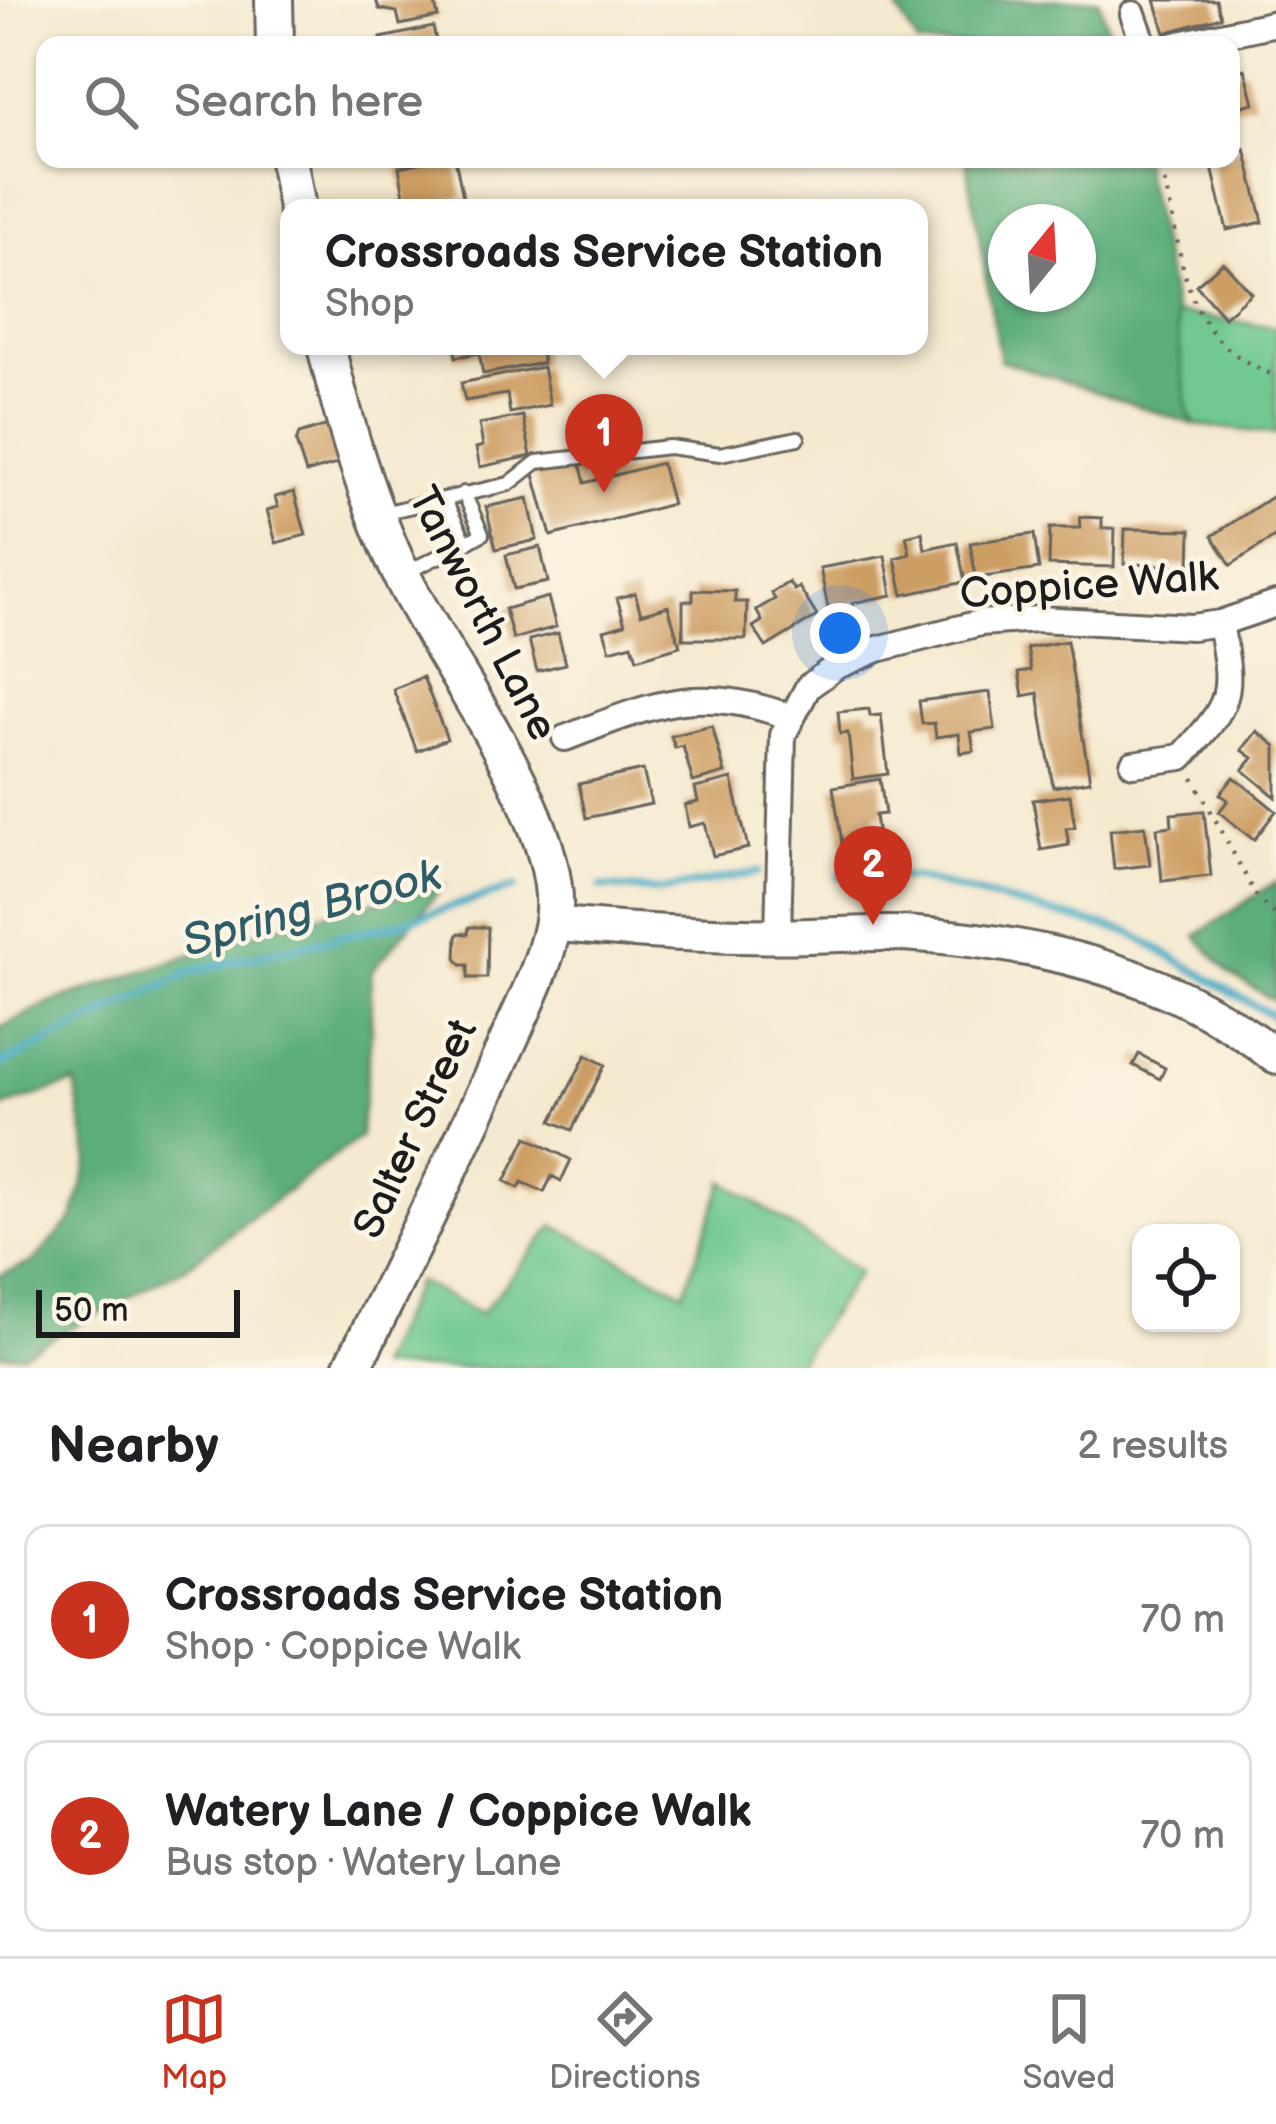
<!DOCTYPE html>
<meta charset="utf-8">
<style>
:root{--surface:#fff;--page:#f2f2f2;--text:#202124;--muted:#757577;--line:#e0e0e0;--accent:#c8321e}
body{margin:0;font-family:"Balsamiq Sans",sans-serif;background:var(--page);color:var(--text)}
.controls{position:absolute;right:36px;bottom:36px;display:grid;overflow:hidden;border-radius:24px;box-shadow:0 3px 9px #0004}
.controls button{width:108px;height:108px;display:grid;place-items:center;padding:0;border:0;border-bottom:3px solid var(--line);background:var(--surface);color:var(--text);font:60px sans-serif}
.compass{position:absolute;left:988px;top:204px;width:108px;height:108px;border-radius:50%;background:var(--surface);box-shadow:0 3px 9px #0004;rotate:18deg}
.scale{position:absolute;left:36px;bottom:30px;width:204px;box-sizing:border-box;padding-left:12px;border:6px solid #1c1c1c;border-top:0;font-size:33px;line-height:42px;white-space:nowrap;color:#1c1c1c;-webkit-text-stroke:9px #fcf5e5;paint-order:stroke}
.you{position:absolute;left:840px;top:633px;width:42px;height:42px;margin:-30px;border:9px solid #fff;border-radius:50%;background:#1a73e8;box-shadow:0 0 0 18px #1a73e833}
.badge{display:grid;place-items:center;width:78px;height:78px;border-radius:50%;background:var(--accent);color:#fff;font-size:39px;font-weight:700}
.pin{position:absolute;translate:-50% -99px;filter:drop-shadow(0 3px 6px #0008)}
.pin::after{content:'';position:absolute;top:63px;width:42px;height:36px;background:inherit;clip-path:polygon(0 0,100% 0,50% 100%)}
.popup{position:absolute;left:280px;top:199px;width:648px;height:156px;box-sizing:border-box;display:grid;place-content:center;border-radius:24px;background:var(--surface);filter:drop-shadow(0 3px 9px #0005);font-size:39px;white-space:nowrap;color:var(--muted)}
.popup b{font-size:45px;color:var(--text)}
.popup::after{content:'';position:absolute;left:50%;top:100%;margin-left:-24px;border:24px solid transparent;border-top-color:var(--surface)}
.list{margin:0;padding:0;list-style:none}
h2{display:flex;justify-content:space-between;align-items:center;height:156px;margin:0;padding:0 48px;font-size:51px}
h2 small{font-size:39px;font-weight:400;color:var(--muted)}
.list li{display:grid;grid-template-columns:78px 1fr auto;gap:36px;align-items:center;box-sizing:border-box;height:192px;margin:0 24px 24px;padding:0 24px;border:3px solid var(--line);border-radius:24px}
.list b{display:block;font-size:45px;white-space:nowrap}
.list p{margin:0;font-size:39px;white-space:nowrap;color:var(--muted)}
.list em{font-size:39px;font-style:normal;color:var(--muted)}
.icon{flex:none;width:66px;height:66px;fill:none;stroke:currentColor;stroke-width:2;stroke-linecap:round;stroke-linejoin:round}
.map{position:relative;flex:none;width:1276px;height:1368px;overflow:hidden}
.search{position:absolute;background:var(--surface);box-shadow:0 3px 9px #0004;left:36px;right:36px;top:36px;height:132px;display:flex;align-items:center;gap:30px;box-sizing:border-box;padding:0 42px;border-radius:24px;color:var(--muted);font-size:45px}
.sheet{height:588px;background:var(--surface)}
nav{display:flex;justify-content:space-around;align-items:center;box-sizing:border-box;height:168px;border-top:3px solid var(--line);background:var(--surface);font-size:33px;color:var(--muted)}
nav a{display:grid;justify-items:center;gap:6px}
nav .on{color:var(--accent)}
.map>svg:first-child{display:block}
</style>
<div class="map">
<svg width="1276" height="1368" viewBox="0 0 1276 1368">
<rect width="100%" height="100%" fill="#fcf5e5"/>
<filter id="ink" filterUnits="userSpaceOnUse"><feTurbulence type="fractalNoise" baseFrequency=".00833" numOctaves="2"/><feDisplacementMap in="SourceGraphic" scale="24" xChannelSelector="R" yChannelSelector="G"/><feConvolveMatrix kernelMatrix="1 2 1 2 8 2 1 2 1" color-interpolation-filters="sRGB"/></filter>
<filter id="wash" filterUnits="userSpaceOnUse"><feTurbulence type="fractalNoise" baseFrequency=".004" numOctaves="4" result="noise"/><feDisplacementMap in="SourceGraphic" scale="48" xChannelSelector="R" yChannelSelector="G"/><feGaussianBlur stdDeviation="2.7" result="paint"/><feColorMatrix in="noise" values="0 0 0 0 0 0 0 0 0 0 0 0 0 0 0 0 0 1.4 0 .05"/><feComposite in="paint" operator="in"/></filter>
<g filter="url(#wash)">
<rect width="100%" height="100%" fill="#f5e9cf"/>
<path fill="#71c98f" stroke="#467256" stroke-width="3" d="M1175,313L1276,327V434L1195,425L1188,411Z
M724,1181L859,1272L794,1368H377L417,1281L480,1314L554,1226L684,1292Z"/>
<path fill="#5cad7a" stroke="#3c644b" stroke-width="3" fill-rule="evenodd" d="M892,0H1099L1113,45H918Z
M966,159H1142L1175,312L1188,411L1195,425L1000,360ZM1078,222V294H1006V222Z
M1276,881V1002L1229,973L1196,936Z
M444,885L371,972V1035L360,1137L183,1269L21,1354H0V1275L32,1263L73,1218L89,1161L75,1083L0,1108V1028L47,1004L276,925Z"/>
<g fill="none" stroke-linecap="round" stroke-linejoin="round">
<path stroke="#44aac4" stroke-width="8" d="M839,876L914,878L1131,933L1276,1018
M601,887L660,891L758,872
M0,1065L195,970L400,923L515,887"/>
</g>
<g id="blocks">
<path fill="#cd9e63" d="M376,0H434L438,17L400,25L397,12L379,9Z
M1155,0H1216L1221,17L1165,33Z
M433,27L437,45H382L381,38Z
M1245,69L1254,103L1231,109V73Z
M1245,149L1263,222L1227,230L1210,159H1231V153Z
M439,159H455L463,197L406,207L399,167Z
M466,200L467,208H438V206Z
M1223,262L1251,293L1224,317L1196,285Z
M454,346H540L543,363L483,374L479,353L456,357Z
M543,367L550,405L510,413L507,394L465,401L461,383Z
M523,416L531,456L480,467L476,448L483,446L479,424Z
M328,425L340,463L306,473L296,442L299,434Z
M579,459L585,483L661,463L672,504L551,536L533,471Z
M294,492L306,535L276,543L267,510L278,507L275,497Z
M1276,494V536L1231,565L1212,536Z
M528,498L537,540L496,549L486,507Z
M1080,517L1102,518V528L1115,529L1114,567L1049,565L1050,528H1080Z
M1125,529L1191,530L1190,566L1124,564Z
M922,532L925,549L957,542L965,582L903,595L895,558L910,554L906,536Z
M1034,534L1039,569L976,578L970,543Z
M540,547L548,582L514,589L506,555Z
M885,556L892,595L852,603L853,609L829,613L820,568Z
M789,582L794,590L799,587L817,616L766,647L753,627L762,621L756,610L775,599L771,593Z
M693,590L735,591V602H747L746,639H683V601H693Z
M635,593L641,614L668,606L680,646L637,659L632,644L610,650L604,630L625,624L617,598Z
M548,597L556,627L513,639L505,609Z
M558,633L566,664L537,671L529,640Z
M1067,641L1090,781L1053,787L1038,693L1023,696L1019,672L1031,670L1027,648Z
M423,677L447,739L417,751L393,689Z
M990,692L995,729L971,732L974,751L961,753L959,734L936,737L934,723L922,724L919,701Z
M869,709L870,716L881,715L888,774L853,779L848,733L840,734L838,712Z
M712,726L725,773L693,782L683,746L675,748L671,736Z
M1257,731L1276,746V797L1243,770L1253,758L1242,750Z
M643,770L651,804L586,818L579,784Z
M1234,777L1276,811L1254,840L1219,812L1228,800L1220,794Z
M732,779L748,848L713,856L705,823L689,827L685,805L698,802L695,788Z
M880,779L885,814L875,815L878,838L842,843L833,787Z
M1070,795L1075,827L1066,828L1069,845L1041,850L1033,800Z
M1204,811L1211,876L1162,881L1157,828L1172,826L1171,814Z
M1145,826L1150,865L1114,869L1110,830Z
M469,927H488L487,978H468V965H461L456,958L457,937L459,933L468,934Z
M1139,1054L1165,1068L1160,1079L1133,1065Z
M586,1055L605,1065L572,1130L552,1121Z
M527,1137L571,1160L561,1181L552,1176L544,1192L522,1182L519,1188L505,1181Z"/>
</g>
</g>
<g filter="url(#ink)">
<use href="#blocks" fill-opacity="0" stroke="#68645b" stroke-width="3"/>
<g fill="none" stroke-linecap="round" stroke-linejoin="round">
<defs>
<path id="service" d="M464,493L482,534L466,543
M378,514L509,484L537,462L669,447L720,454L798,438
M403,574L466,543L444,499"/>
<path id="minor" d="M1133,14L1144,45
M1175,45L1276,23
M565,738C654,704 696,683 790,717
M1133,764L1182,757C1232,701 1234,698 1220,623
M778,936L783,735L808,687L835,667L878,649L980,623L1038,619L1192,627L1220,623L1276,604"/>
<path id="tertiary" d="M554,924C629,931 706,936 782,936C824,936 867,932 910,934C1039,942 1174,974 1276,1057"/>
<path id="secondary" d="M274,0L275,45
M288,159L297,208
M326,346C345,426 368,505 404,580C445,665 573,832 552,927C543,971 520,1014 502,1055C455,1161 403,1264 352,1368"/>
</defs>
<use href="#service" stroke="#68645b" stroke-width="18"/>
<use href="#minor" stroke="#68645b" stroke-width="30"/>
<use href="#tertiary" stroke="#68645b" stroke-width="39"/>
<use href="#secondary" stroke="#68645b" stroke-width="42"/>
<path stroke="#68645b" stroke-width="4.5" stroke-dasharray="3 9" stroke-linecap="butt" d="M1157,159C1189,249 1169,335 1276,376
M1193,778L1258,899L1276,915"/>
<use href="#service" stroke="#fff" stroke-width="12"/>
<use href="#minor" stroke="#fff" stroke-width="24"/>
<use href="#tertiary" stroke="#fff" stroke-width="33"/>
<use href="#secondary" stroke="#fff" stroke-width="36"/>
</g>
</g>
<g text-anchor="middle" dominant-baseline="central" stroke-width="9" stroke-linejoin="round" paint-order="stroke">
<g font-size="42" fill="#1c1c1c" stroke="#fcf5e5">
<text transform="translate(1089 586) rotate(-4)">Coppice Walk</text>
<text transform="translate(482 614) rotate(63)">Tanworth Lane</text>
<text transform="translate(416 1129) rotate(-65)">Salter Street</text>
</g>
<g font-size="45" font-style="italic" fill="#2e5c68" stroke="#fcf5e5">
<text transform="translate(312 909) rotate(-15)">Spring Brook</text>
</g>
</g>
</svg>
<div class="controls">
<button><svg class="icon" aria-label="locate" viewBox="0 0 24 24"><circle cx="12" cy="12" r="6"/><path d="M12 2v4M12 18v4M2 12h4M18 12h4"/></svg></button>
</div>
<svg class="compass" viewBox="-18 -18 36 36"><path d="M0-13l5 13h-10z" fill="#e53935"/><path d="M0 13l5-13h-10z" fill="#757577"/></svg>
<div class="scale">50 m</div>
<div class="you"></div>
<div class="pin badge" style="left:604px;top:493px">1</div>
<div class="popup"><b>Crossroads Service Station</b>Shop</div>
<div class="pin badge" style="left:873px;top:925px">2</div>
<div class="search"><svg class="icon" aria-label="search" viewBox="0 0 24 24"><circle cx="10" cy="10" r="6"/><path d="M15 15l6 6"/></svg>Search here</div>
</div>
<section class="sheet">
<h2>Nearby<small>2 results</small></h2>
<ul class="list">
<li><span class="badge">1</span><div><b>Crossroads Service Station</b><p>Shop · Coppice Walk</p></div><em>70 m</em></li>
<li><span class="badge">2</span><div><b>Watery Lane / Coppice Walk</b><p>Bus stop · Watery Lane</p></div><em>70 m</em></li>
</ul>
</section>
<nav>
<a class="on"><svg class="icon" aria-label="map" viewBox="0 0 24 24"><path d="M3 6l6-2 6 2 6-2v14l-6 2-6-2-6 2zM9 4v14M15 6v14"/></svg>Map</a>
<a><svg class="icon" aria-label="directions" viewBox="0 0 24 24"><path d="M12 3l9 9-9 9-9-9zM9 14v-3h6M13 9l2 2-2 2"/></svg>Directions</a>
<a><svg class="icon" aria-label="saved" viewBox="0 0 24 24"><path d="M7 4h10v16l-5-4-5 4z"/></svg>Saved</a>
</nav>
